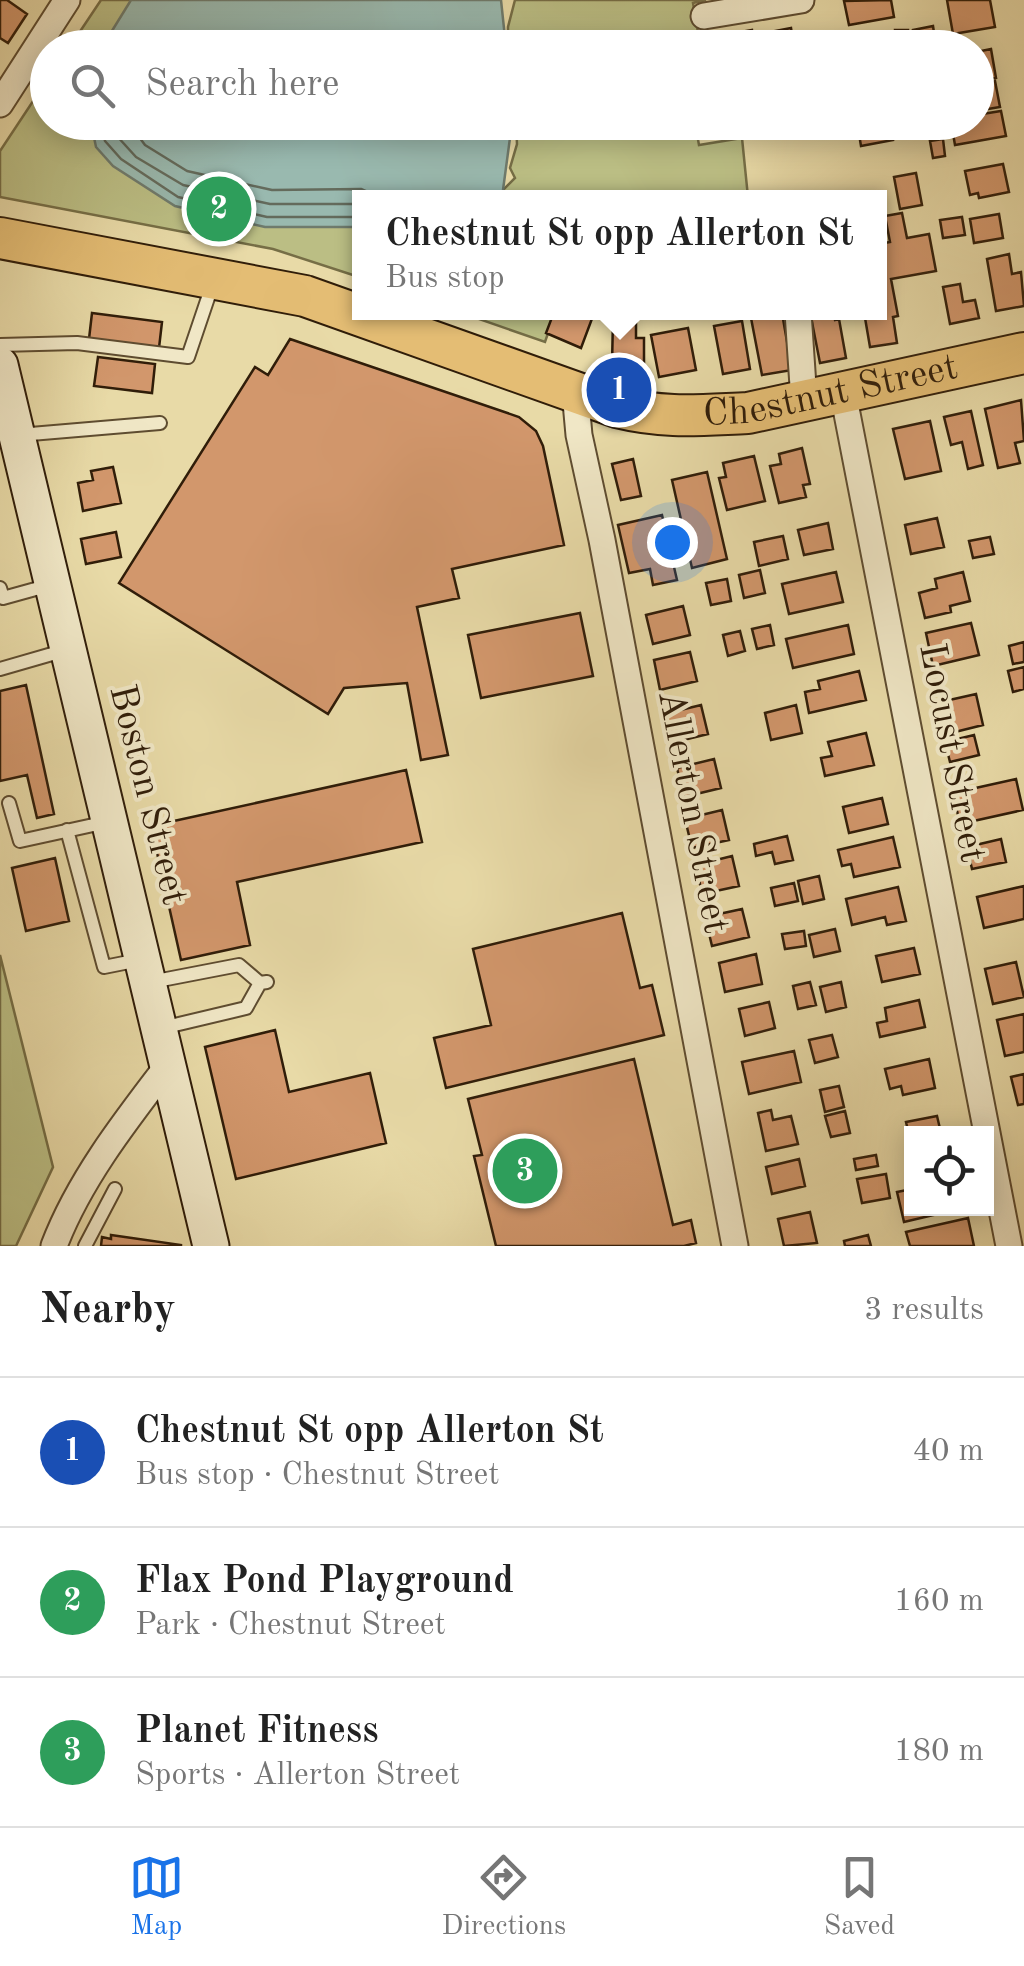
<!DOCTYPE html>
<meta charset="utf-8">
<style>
:root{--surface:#fff;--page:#f2f2f2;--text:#222;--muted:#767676;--line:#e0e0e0;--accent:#1a73e8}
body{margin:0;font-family:"Old Standard TT",serif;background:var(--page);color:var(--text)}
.controls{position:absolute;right:30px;bottom:30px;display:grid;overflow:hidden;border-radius:0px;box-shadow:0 5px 25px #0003}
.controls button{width:90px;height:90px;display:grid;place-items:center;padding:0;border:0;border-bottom:2px solid var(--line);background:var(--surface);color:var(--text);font:50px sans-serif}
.you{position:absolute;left:672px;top:542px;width:35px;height:35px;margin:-25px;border:8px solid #fff;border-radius:50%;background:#1a73e8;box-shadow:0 0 0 15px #1a73e833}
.badge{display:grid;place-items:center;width:65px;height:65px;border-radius:50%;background:var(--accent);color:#fff;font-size:32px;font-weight:700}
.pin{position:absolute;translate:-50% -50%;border:5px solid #fff;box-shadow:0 2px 10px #0006}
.popup{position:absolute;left:352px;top:190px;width:535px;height:130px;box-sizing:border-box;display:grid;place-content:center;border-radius:0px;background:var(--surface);filter:drop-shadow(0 2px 8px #0005);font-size:32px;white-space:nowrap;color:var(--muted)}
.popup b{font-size:38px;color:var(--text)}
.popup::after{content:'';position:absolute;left:50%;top:100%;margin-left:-20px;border:20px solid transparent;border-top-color:var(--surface)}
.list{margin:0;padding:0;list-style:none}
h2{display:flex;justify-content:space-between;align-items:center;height:130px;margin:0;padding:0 40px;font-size:42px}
h2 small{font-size:32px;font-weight:400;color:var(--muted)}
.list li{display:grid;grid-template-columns:65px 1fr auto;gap:30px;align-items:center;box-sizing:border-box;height:150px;padding:0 40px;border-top:2px solid var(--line)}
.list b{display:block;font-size:38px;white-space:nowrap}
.list p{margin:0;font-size:32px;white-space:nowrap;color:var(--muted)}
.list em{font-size:32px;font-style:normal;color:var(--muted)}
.icon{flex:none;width:55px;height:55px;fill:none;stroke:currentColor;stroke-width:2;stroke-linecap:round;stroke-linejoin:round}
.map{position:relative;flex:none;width:1024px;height:1246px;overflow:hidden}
.search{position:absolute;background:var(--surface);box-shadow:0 5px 25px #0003;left:30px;right:30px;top:30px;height:110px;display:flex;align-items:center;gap:25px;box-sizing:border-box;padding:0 35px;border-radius:55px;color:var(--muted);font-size:38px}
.sheet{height:580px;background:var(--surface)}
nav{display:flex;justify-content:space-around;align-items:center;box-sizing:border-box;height:140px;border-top:2px solid var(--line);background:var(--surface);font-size:28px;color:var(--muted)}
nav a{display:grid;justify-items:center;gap:5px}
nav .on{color:var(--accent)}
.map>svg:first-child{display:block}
</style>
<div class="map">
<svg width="1024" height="1246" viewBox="0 0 1024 1246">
<rect width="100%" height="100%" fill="#e8daa7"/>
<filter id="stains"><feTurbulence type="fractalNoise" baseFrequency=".002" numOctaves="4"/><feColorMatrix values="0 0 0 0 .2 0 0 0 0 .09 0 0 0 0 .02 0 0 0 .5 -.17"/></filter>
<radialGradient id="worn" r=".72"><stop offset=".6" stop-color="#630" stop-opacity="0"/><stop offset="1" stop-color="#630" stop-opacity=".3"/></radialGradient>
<path fill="#bbbe84" stroke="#766e46" stroke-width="2.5" d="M101,0H147L116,47L69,48Z
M515,0H706L693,3L699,38L682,41L683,47H508V27Z
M47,80L48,122L100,123L359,207V277L273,249L0,197V151Z
M516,123H695L699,145L742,138L748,197L495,198L515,178L510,168L517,144Z
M462,313H555L545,342Z
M0,955L53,1167L16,1246H0Z"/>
<path fill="#99b9af" stroke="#6f7b6d" stroke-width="2.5" d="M131,0H501L506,47H102Z
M91,123V122L512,123L503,190L499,197L359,198V227H265L175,206L113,166L96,147Z"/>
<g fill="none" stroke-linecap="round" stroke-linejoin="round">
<path stroke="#646b5c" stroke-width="2.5" d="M101,122L105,141L121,159L178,197L267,217H359
M113,122L116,135L136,157L183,185L270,204H359
M128,122L145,145L187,171L272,190L361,189L381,198"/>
</g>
<path fill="#d2976c" stroke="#301d09" stroke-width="2.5" d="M0,0H7L27,14L8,43L0,38Z
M891,0L894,17L849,25L844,1Z
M947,0H990L995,27L953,34Z
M933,26L936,46L916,48L913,30Z
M791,28L794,48H768L765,33Z
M752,30L755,48H738L735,33Z
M895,30H908V48H895Z
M706,38L708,48H680L679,43Z
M991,49L996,78L976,81V52Z
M995,81L1000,107L976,111V84Z
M1001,111L1006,136L955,145L951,122H976V115Z
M857,122H890L893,140L861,146Z
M943,139L945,156L933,158L930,141Z
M1003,164L1009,192L979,198L978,193L970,195L965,171Z
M916,173L922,205L900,209L894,177Z
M902,213L907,238L929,234L936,271L891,279L898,316L893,317L897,343L870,347L864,312H879V244L890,242L885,216Z
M999,214L1003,238L974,243L970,219Z
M962,217L965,235L943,238L940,220Z
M1009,254L1012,274L1021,272L1024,306L996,311L987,259Z
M960,284L963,302L975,300L979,318L950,324L943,287Z
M554,312H584L593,316L581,348L546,333Z
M810,312H833L835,320L839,319L846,358L820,363Z
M92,313L162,322L159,348L89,339Z
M782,313L792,370L762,375L751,318Z
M613,319L636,320V338H644V366L612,365Z
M742,321L750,369L723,374L714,326Z
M688,328L696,370L659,377L651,335Z
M290,339L519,417L536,431L543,446L564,545L452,569L459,598L417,607L448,755L421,760L407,683L344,688L328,714L119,583L255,367L268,375Z
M98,357L155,364L152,393L94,386Z
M1021,400L1024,441L1015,443L1020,463L998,468L985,409Z
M971,411L983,465L968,469L962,442L951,445L944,417Z
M930,421L941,471L905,479L893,429Z
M802,448L810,484L803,485L806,497L779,503L770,466L781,464L779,454Z
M754,456L765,501L727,510L719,478L726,477L723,463Z
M633,459L641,496L621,500L612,464Z
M113,467L121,503L83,511L78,483L93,480L91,471Z
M707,472L727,559L692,568L672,480Z
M662,515L677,580L653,585L650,569L629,573L618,525Z
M937,518L944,547L911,554L905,525Z
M828,523L833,549L804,555L798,530Z
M116,532L121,557L86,564L81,539Z
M783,536L788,559L759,566L754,542Z
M990,537L994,554L973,558L969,541Z
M760,570L765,593L744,598L739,575Z
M836,572L843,602L789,614L782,584Z
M963,572L970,601L950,606L951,612L925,618L919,593L937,588L935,579Z
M727,579L731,601L711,605L706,583Z
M683,606L690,635L653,644L646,615Z
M580,613L593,676L481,698L468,635Z
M971,623L979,655L933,666L926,633Z
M770,625L774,645L757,649L752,629Z
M848,625L854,654L793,668L786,639Z
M740,631L745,651L728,656L723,635Z
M1024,642V662L1013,664L1009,646Z
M690,652L697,681L660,690L654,660Z
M1024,667V689L1013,692L1008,671Z
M859,671L866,700L809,713L805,692L820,689L818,681Z
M26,685L54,814L37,818L27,775L0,781V691Z
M976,694L983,725L943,735L936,703Z
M701,705L708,734L671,743L664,714Z
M796,705L802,733L771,740L765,713Z
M866,733L874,765L825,776L821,758L832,756L828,742Z
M974,735L979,755L950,762L945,742Z
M714,759L721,788L684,797L677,768Z
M406,770L422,842L237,882L250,945L181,960L151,826Z
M1016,779L1023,810L960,824L953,793Z
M882,798L888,824L849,833L843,807Z
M722,810L729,840L692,848L685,819Z
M787,836L793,860L775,864L772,852L756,856L754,844Z
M893,837L900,867L854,877L851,864L842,866L838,850Z
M1001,839L1006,862L972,869L967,847Z
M732,856L739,886L702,894L696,865Z
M55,858L69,921L26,931L12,868Z
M819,876L824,899L803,904L798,881Z
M794,883L798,901L775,906L771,888Z
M1024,886V919L984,928L977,897Z
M898,887L906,921L887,925L885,917L852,925L846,899Z
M742,909L749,937L712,946L705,917Z
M622,913L640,988L652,985L664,1035L446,1088L434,1038L491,1025L473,949Z
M835,929L840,951L814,957L809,935Z
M804,931L806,946L785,949L782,934Z
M914,948L920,974L882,982L876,956Z
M756,954L762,984L725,992L719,963Z
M1016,962L1024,997L993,1004L985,969Z
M810,982L816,1005L798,1009L793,986Z
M841,982L846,1007L826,1012L820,987Z
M919,1000L925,1027L880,1037L877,1023L887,1021L885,1008Z
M769,1002L775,1028L745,1036L739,1009Z
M1024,1014V1052L1005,1056L997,1020Z
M275,1030L289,1092L370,1073L386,1143L236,1179L205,1047Z
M832,1035L838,1057L815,1063L809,1040Z
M794,1051L801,1082L749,1094L742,1062Z
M634,1059L673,1225L691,1220L696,1243L684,1246H496L474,1156L482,1155L468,1099Z
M929,1059L935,1088L903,1095L901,1086L890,1089L885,1069Z
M1024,1074V1104L1018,1105L1011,1077Z
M839,1086L844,1107L825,1112L820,1090Z
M771,1110L773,1120L791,1116L798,1144L766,1151L758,1113Z
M845,1111L850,1133L831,1137L825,1116Z
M937,1116L941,1133L950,1130L951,1134H912L910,1139L906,1122Z
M876,1155L878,1166L856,1170L854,1159Z
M799,1159L805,1186L772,1194L766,1167Z
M886,1174L890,1198L862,1203L857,1179Z
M912,1189V1208H963L904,1222L897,1192Z
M810,1212L817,1243L784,1246L778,1219Z
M968,1218L974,1246H910L906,1232Z
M111,1235L181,1245V1246H101L102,1237L111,1239Z
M868,1235L871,1246H845L844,1241Z"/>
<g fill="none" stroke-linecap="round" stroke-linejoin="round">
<defs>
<path id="service" d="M0,345L77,343L188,357L213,283
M19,435L160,423
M0,588L3,598L50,585
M0,669L66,650
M9,803L20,841L107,822
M67,830L104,967L139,960
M151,982L239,965L260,983
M162,1028L246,1008L260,983L267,982
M85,1246L115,1189"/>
<path id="minor" d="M704,16L801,0
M0,104L67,0
M798,312L804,401
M575,391L579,435L602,540L735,1246
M843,393L1009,1246
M54,1246C79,1180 126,1120 169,1064"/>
<path id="secondary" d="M0,365L211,1246"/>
<g id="primary">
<path id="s1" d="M0,238L305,296L617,407C667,419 698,415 748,413L1024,353"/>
</g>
</defs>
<use href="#service" stroke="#5e4c30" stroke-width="16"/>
<use href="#minor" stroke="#5e4c30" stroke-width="29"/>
<use href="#secondary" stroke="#301d09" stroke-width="39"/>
<use href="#primary" stroke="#301d09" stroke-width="44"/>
<use href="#service" stroke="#f0e7c6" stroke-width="12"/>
<use href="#minor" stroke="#f0e7c6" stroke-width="25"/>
<use href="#secondary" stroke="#f0e7c6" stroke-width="35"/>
<use href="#primary" stroke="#e4bd74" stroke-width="40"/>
</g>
<g text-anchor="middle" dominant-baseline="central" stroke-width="8" stroke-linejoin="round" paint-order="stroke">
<g font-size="38" fill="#301d09" stroke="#f0e7c6">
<text stroke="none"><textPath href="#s1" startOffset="858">Chestnut Street</textPath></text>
<text transform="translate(951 753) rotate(79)">Locust Street</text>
<text transform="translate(147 795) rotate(76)">Boston Street</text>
<text transform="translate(692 812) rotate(79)">Allerton Street</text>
</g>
</g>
<rect width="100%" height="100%" filter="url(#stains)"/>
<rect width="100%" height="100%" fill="url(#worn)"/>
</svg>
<div class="controls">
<button><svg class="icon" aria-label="locate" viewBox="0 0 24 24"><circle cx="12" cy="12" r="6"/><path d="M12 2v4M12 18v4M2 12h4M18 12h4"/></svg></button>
</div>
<div class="you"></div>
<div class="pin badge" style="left:619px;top:390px;background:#1a4fb4">1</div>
<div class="popup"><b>Chestnut St opp Allerton St</b>Bus stop</div>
<div class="pin badge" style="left:219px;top:209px;background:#2e9e5b">2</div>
<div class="pin badge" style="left:525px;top:1171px;background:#2e9e5b">3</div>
<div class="search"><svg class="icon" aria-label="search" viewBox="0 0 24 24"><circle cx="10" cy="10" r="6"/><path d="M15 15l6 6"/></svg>Search here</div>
</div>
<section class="sheet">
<h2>Nearby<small>3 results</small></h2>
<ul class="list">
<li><span class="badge" style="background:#1a4fb4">1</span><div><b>Chestnut St opp Allerton St</b><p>Bus stop · Chestnut Street</p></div><em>40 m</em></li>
<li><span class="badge" style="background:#2e9e5b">2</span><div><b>Flax Pond Playground</b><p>Park · Chestnut Street</p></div><em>160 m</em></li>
<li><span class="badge" style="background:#2e9e5b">3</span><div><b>Planet Fitness</b><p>Sports · Allerton Street</p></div><em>180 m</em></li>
</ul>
</section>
<nav>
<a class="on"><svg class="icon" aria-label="map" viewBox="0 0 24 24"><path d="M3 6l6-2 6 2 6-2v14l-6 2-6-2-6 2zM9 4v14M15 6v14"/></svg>Map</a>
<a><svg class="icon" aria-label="directions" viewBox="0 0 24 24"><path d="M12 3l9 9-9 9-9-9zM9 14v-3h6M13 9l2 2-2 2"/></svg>Directions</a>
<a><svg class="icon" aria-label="saved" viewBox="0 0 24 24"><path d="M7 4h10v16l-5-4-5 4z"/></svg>Saved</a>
</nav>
